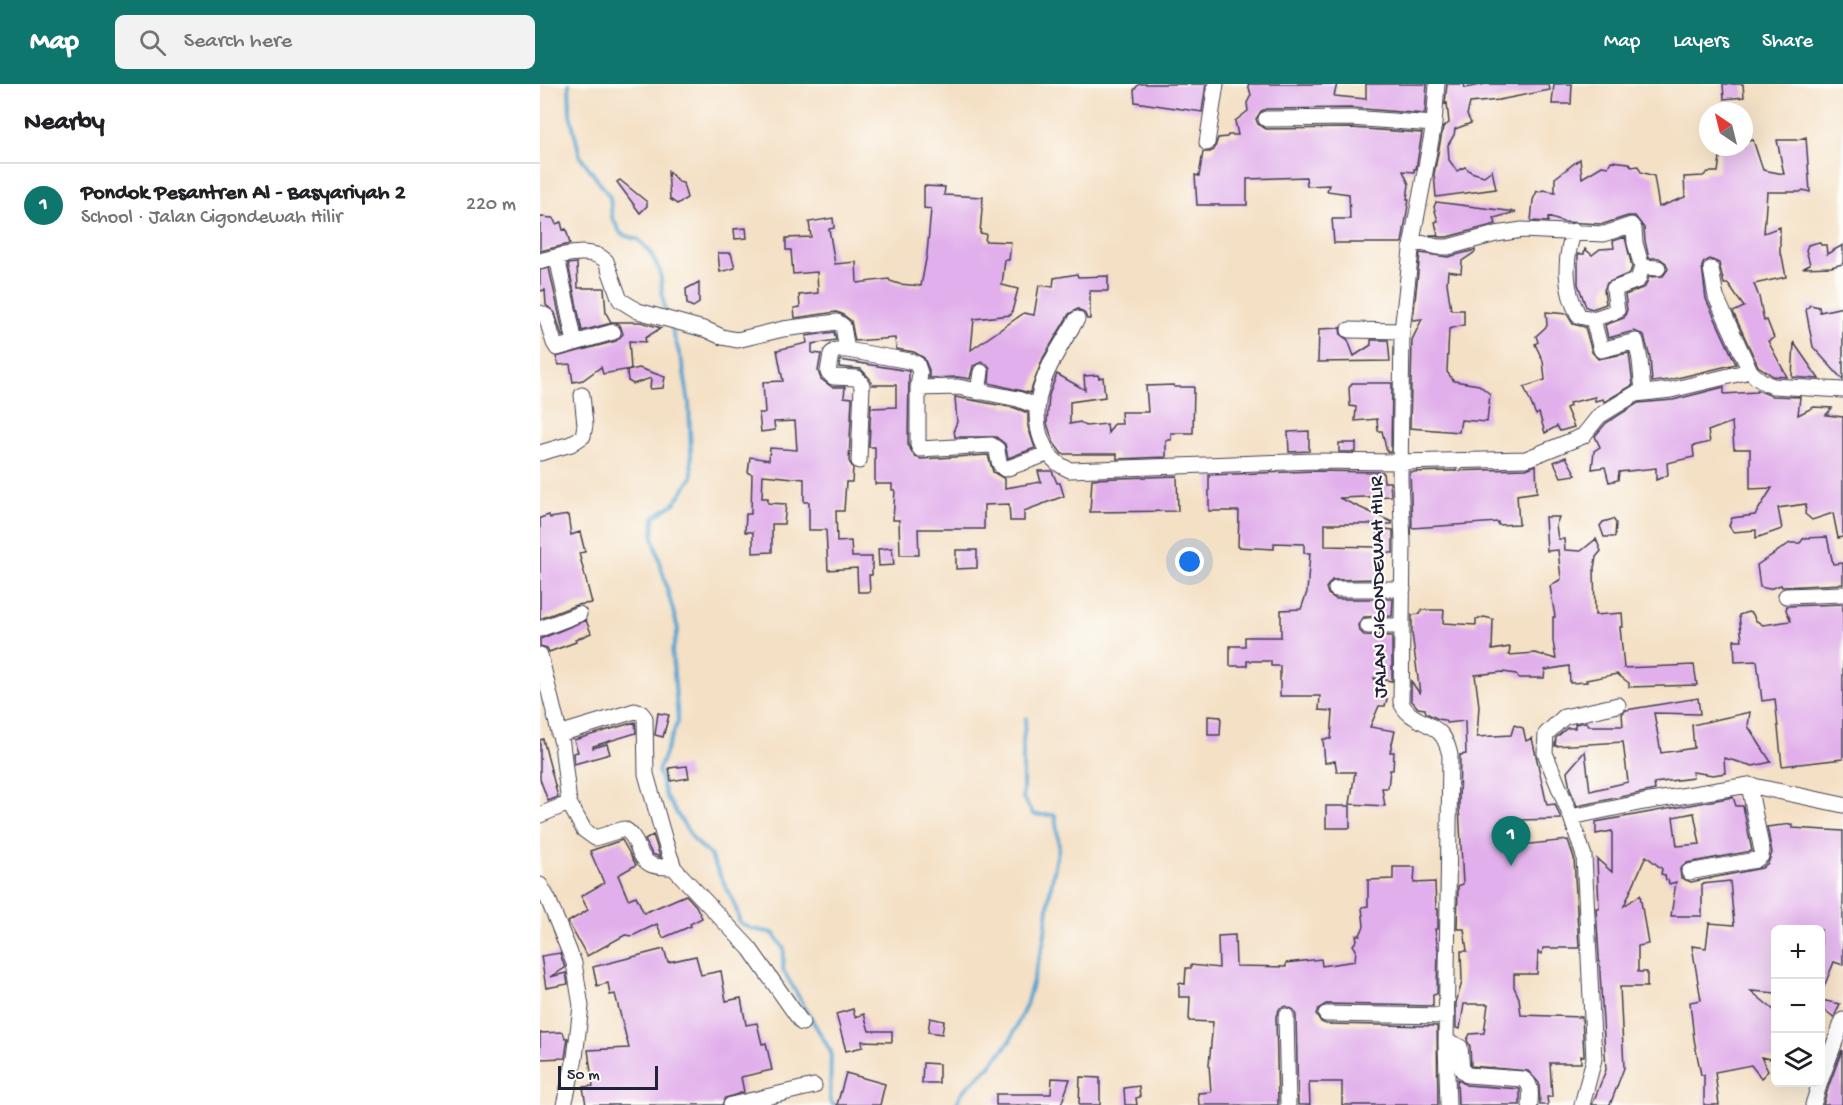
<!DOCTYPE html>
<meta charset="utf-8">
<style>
:root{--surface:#fff;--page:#f2f2f2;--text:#202124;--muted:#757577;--line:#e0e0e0;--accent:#0f766e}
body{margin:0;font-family:"Gochi Hand",sans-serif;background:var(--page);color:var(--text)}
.controls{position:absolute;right:18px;bottom:18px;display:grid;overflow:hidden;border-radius:9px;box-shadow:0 6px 24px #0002}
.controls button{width:54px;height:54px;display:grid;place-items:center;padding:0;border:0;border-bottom:2px solid var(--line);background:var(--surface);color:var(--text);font:30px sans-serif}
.compass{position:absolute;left:1159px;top:18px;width:54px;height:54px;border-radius:50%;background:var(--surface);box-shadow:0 6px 24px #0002;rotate:325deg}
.scale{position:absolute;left:18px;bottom:15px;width:100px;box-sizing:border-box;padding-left:6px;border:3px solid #22223b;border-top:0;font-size:16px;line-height:21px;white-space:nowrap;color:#22223b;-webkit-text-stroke:4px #fdfcf7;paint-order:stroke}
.you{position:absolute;left:650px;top:478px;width:21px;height:21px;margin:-15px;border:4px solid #fff;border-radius:50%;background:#1a73e8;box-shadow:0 0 0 9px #1a73e833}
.badge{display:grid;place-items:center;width:39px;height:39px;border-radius:50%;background:var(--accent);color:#fff;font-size:20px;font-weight:700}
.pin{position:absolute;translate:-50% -50px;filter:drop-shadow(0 2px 3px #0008)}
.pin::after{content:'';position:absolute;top:32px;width:21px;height:18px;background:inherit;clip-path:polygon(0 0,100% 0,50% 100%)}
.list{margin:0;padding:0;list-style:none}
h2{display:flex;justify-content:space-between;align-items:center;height:78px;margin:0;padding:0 24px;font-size:26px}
h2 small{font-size:20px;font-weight:400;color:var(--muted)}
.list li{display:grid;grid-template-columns:39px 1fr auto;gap:18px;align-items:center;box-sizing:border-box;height:84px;padding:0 24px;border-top:2px solid var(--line)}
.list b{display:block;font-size:22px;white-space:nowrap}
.list p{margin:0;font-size:20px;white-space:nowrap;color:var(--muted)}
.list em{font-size:20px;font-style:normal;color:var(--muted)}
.icon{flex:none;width:33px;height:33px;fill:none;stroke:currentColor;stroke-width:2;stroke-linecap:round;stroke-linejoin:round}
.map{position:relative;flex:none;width:1303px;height:1021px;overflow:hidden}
header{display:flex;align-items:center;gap:36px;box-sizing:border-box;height:84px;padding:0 30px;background:var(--accent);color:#fff}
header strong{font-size:28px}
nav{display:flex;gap:33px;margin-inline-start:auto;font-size:21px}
.search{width:420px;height:54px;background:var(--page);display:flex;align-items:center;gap:15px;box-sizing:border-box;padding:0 21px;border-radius:9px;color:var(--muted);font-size:22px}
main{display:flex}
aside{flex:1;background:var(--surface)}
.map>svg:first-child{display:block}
</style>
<header>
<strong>Map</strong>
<div class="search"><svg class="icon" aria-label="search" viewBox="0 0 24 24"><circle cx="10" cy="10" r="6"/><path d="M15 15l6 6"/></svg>Search here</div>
<nav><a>Map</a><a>Layers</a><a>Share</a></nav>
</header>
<main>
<aside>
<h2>Nearby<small></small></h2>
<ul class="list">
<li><span class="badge">1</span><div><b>Pondok Pesantren Al - Basyariyah 2</b><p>School · Jalan Cigondewah Hilir</p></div><em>220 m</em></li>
</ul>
</aside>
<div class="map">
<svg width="1303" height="1021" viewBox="0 0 1303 1021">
<rect width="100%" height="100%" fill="#fdfcf7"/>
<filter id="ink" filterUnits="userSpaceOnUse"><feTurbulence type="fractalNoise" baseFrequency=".0167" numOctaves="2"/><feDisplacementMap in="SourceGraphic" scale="12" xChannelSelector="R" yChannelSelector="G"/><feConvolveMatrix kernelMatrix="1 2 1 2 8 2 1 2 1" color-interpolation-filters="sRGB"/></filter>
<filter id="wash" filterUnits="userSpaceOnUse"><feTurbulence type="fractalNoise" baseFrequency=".008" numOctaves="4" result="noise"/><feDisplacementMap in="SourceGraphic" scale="24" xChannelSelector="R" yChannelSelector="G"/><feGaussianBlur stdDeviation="1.35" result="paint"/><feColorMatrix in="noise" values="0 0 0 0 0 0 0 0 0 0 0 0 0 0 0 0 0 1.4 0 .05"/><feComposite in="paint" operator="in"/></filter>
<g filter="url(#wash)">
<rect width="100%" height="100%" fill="#f4e0c5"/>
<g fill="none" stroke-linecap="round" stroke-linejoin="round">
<path stroke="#56a3cf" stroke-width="4" d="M29,0L30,30L40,72L70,113L72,133L81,150L99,156L110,168L120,187L125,230
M131,242L143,282L149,319L152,393L135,419L114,433L113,453L138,545L132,568L138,637L118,687L126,713L154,756L170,771L195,821L200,839L212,845L233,849L244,865L243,886L291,968L290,1017L294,1021
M416,1021L422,1008L449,983L470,957L486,921L504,857L510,807L519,762L515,731H494L483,714V657L486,634"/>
</g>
<g id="blocks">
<path fill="#e1afeb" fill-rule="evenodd" d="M599,0H666L662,28L595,18L594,6Z
M708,0H797L794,12L826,15V0H887L885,30L812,24L726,25L721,27L716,35L718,40L726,45L811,44L882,49L876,85H874V88L863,87L869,100L867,115H869L862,159H794L792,135H810L809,110L787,107L789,101L767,102L766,93L707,95V121H657L655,91L659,92L663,68H670L674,66L678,54L687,53L688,51H698L695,37L708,27L707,19L711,11Z
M907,0H924L925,4L946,0H1009L1010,6L959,16L930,19L927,31L931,39L915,45L914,51L908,61L909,76L917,87L925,83L931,88L944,92L952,86L956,105L896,113L894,90L903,43L909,39L907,19L905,20Z
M1014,0H1032L1031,20H1012Z
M1183,0H1203L1204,13L1184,15Z
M1266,53L1270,108L1263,106L1260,108H1227L1224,149L1240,143V170L1242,172L1246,193L1214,200L1219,213L1224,237L1227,236L1234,254L1228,257L1247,293L1233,292L1218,282L1193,228L1204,223L1188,200H1184L1179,179L1170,175L1164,178L1162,182L1166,215L1196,280L1129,296L1112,298L1110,274L1104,251L1094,247L1068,254L1065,241L1084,234L1087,226L1085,211L1105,203L1109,193L1123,192L1128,185L1126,179L1119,174H1109L1105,157L1104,144L1095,132H1088L1063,140L1023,138L1008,133V138L991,137L993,116L997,107L999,108L1003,106L1015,108V94L1040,75L1042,94L1062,82L1068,83L1071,77L1089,79L1092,83L1098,82L1101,88L1114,92L1119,123L1145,113L1144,93L1163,92L1168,88H1178L1181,65L1204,63V58L1213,56L1223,86L1244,90L1237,56H1257Z
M128,87L139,98L143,99L147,114L137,120L130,115Z
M80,96L107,118V122L100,129L77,98Z
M384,102L405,103L404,111L443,113L440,149L446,150L445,157L471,158L469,176H465L462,201L478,205L471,231L434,235L431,266L484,229L494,231L499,201L513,203L514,194L537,190L538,193L568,192V207H550V235H547L545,230L538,225L529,230L503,274L490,309L449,299L450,285L447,280L442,278L433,282L430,295L418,293L389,294V286L384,274L374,268L356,265L355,254L315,257L311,237L302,230L296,228L255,234L254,224L260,223L259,211L278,209L277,188L253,190L251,166H246V154L271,153L269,138L293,134L294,144L289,145L295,180L316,178L317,199L349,195L350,197L359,200L381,202L387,170L391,125L384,124Z
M896,118L976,128L954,134L956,140L907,153H899L889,151H898L895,138L898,137L894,123Z
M0,133L13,134L16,140L21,138L23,146L26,145L30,160L0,167Z
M206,144L207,154L195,155L194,145Z
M1085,153L1092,183L1090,189L1067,199L1064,206L1066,220L1052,225L1046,223L1038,200V170H1044L1045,165L1052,171L1060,165L1074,164L1073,157Z
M1279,158L1281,161H1286L1287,170L1303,161V180L1291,183L1264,184L1270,180L1266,166L1268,161Z
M935,166V168L922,177L921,189L908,187L907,199L911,226H924V241L909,245L907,288L914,297L939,301L950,310L947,338L921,336L919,348L870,344L872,256L882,235L873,236L880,169L908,173Z
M178,169H191L195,184L180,188Z
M37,179L38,204H64L66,229L71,238H101L121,244L105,254L106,258L89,257L91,285L63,290L61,283L43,296L33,298L30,280L19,281L16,273L76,257L83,250L80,241L75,238L42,247L28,180Z
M9,184L24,252H22L15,229L6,221L5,206L0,207V186Z
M159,198V219L153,223L147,220L146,205Z
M1270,221L1279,223L1280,228L1303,223V296L1273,263L1266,226Z
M1006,228L1027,230L1033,240L1045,243L1052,268L1058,275L1089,269L1093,301L1064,318L1063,315L1055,317V313L1029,319L1030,322L1026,324L1034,343L1020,347L1017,342L1005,349L999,329L996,331L984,303L1005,296L1003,277L995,260L998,258L996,252L1007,242Z
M800,244L801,251L808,256L814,272L831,261V256H848L850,277L778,278L779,245Z
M294,248L296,256L272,260V269L281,270L278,287L281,295L292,303H305L304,313L312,314L309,377L313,384L312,398H306L304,427H296L297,458L311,457L312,473H332V491H329L330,508H318L317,484L288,486L286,446H269V418H264V395L223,391L222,414H228V419L246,420L244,440H232V468L213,469V448H205L206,430H211L212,390L208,389L210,373L229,376L230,364L257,366L255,337L234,338L235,346L221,348L219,329H225L223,298L243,297L237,266L267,259L266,252Z
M1254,259L1279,295L1252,293Z
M300,276L369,287L368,361L375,373L381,375L448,371L453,388L465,395V404L501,398L498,387H512L517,399H520L524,412L484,427V437H470L469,420L444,421V445H378L379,471H360L359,436H353L355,406H352V400H335V363H329L331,319V324L356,323V301H332L330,295L321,285L299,283Z
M99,284L125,293L123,304L110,305L111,294L93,300L88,297L87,287Z
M517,290L545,306L544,292L558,291L559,294L563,293L565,313L530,318V340L540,338L546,342L567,340L568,349L574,340H582L581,328H608L606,302L634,301V303H654L653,349H631V356H626V373L577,375V370H522L513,358L507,339L509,311Z
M812,299H852L851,368H847L842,347H838L837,335L815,337L816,323L810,322L809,304Z
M1184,303V310L1216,308L1217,306L1232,312L1260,313L1258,331L1274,323L1292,324L1286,331L1303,333V453L1298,454L1293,429L1272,436L1265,430L1266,420L1238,424L1242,445L1216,454V446L1193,448L1189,442L1192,434L1215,431L1232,404L1210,405V365H1194L1192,338L1168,347L1170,358L1153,362L1154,373L1127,379L1128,391L1116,396V384L1079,388L1078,396L1069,398L1065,383L1052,385L1054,367L1060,363L1055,352L1066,339L1098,319L1133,316Z
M415,313L475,324L488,329V343L495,364L468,374L465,360L456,353H415L414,345L417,338Z
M769,347V367L749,368L748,348Z
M799,359H816V368H799Z
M1026,373L1036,391L1021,393L1014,378Z
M996,381L997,408L977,411L979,440L958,441V438L872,444L870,388L986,385Z
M774,387L843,388L844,398H850L851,412L799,414L852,438V440H785V462L838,463L837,495L792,496L786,504L788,510L796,515H853L852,532L824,533L818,541L819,546L824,551L852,552V597L834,594L847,615L845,622H839L830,643L855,647L850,668H854L853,686H850L848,704H842L845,722L810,720L815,688H797L795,677L785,679L783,655H791L793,627L779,626L780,612H740V582H731V577H707V582H690V562H705V553H741V526L761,525L767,508L770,469H764V460L734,459V465L698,463L699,427H669V391Z
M637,392L638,427L550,428L552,395Z
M9,431L10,434L28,431L31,451L40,448L45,468L39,469L52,519L36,521L0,535V434Z
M1005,433H1019L1016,441L1018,455H1024L1025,466L1041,467L1056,455L1061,467L1056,473L1054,484L1055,531L1082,529L1083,543H1080L1084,584L1154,581L1157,601L1089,603V599L1077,590L1046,596L1047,598L1030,599L1029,582L1005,586L1004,594H979L976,590L963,588L935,591L939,622L937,653L971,651L974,641L983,644L986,657L992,654L1007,721L1015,720L1021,735L978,736L981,761L1028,756L1034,774L1039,864H1003L1002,870L998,868L997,890H974V903L979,914L981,931L1042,933L1044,972H1041V979H1010L1012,1013H1007L1008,1021H1000L999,999L988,987L931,982L930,962L927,956L930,950L944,949L948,920H924L920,945L916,944V919L922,898L921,867H927L924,845H917L918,802L923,800L919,722L920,671L926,670L925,637L907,639L904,636L898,635L886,629L885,625L878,624L871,616V597L880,610L872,549V531L880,530L882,526H904L903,539L936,541V535L944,533L953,535L952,566L970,563L969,571L995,569L1016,575L1013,557V533H1015L1010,502L1021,495L1018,466L1007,467Z
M1073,435L1076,439L1075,453H1064L1060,442L1063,438Z
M837,444L853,446V469H840Z
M1287,453L1293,480L1303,479V500L1242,503L1241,501L1229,505L1220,503L1217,481L1250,459H1260L1264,454Z
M352,464L354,481L339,482L338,465Z
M416,466H437V484L416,485Z
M1303,520V675L1242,682L1235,615L1222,617L1217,577L1195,578L1194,556H1202L1199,531L1208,528L1213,530L1215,536L1223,541L1251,537L1246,526L1247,522Z
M46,536L51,549L35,556L36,558L9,568L7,564L0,562V555Z
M1158,614L1160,630L1114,629L1121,669L1154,664L1152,641L1210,628L1208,642L1231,678L1213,682L1184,674L1185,689L1173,691L1152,688L1153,694L1114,699L1115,706L1037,722L1030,705L1027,688L1045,667L1050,707L1088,698L1083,658L1015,662L1016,654L1027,644H1035V640L1046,638L1048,642H1083L1082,630L1086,626Z
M118,629L129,631L123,653L115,651Z
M668,632L681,633L680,651H668Z
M95,638L96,649L53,662V664L67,660L70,670L34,680L33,669L38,668L34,656Z
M3,655L18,713L8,717L0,695V656Z
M147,682L149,694L131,697L129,684Z
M1193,713L1196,722H1203L1212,767L1147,779L1140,785L1141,794L1151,798L1222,784L1228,779L1232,769L1227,743L1252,740V744L1303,747V881L1294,878L1281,910V846H1236V909L1211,907L1235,927L1236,976L1221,973L1228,987L1221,994L1211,981L1175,988L1179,1021H1164V991H1161L1154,955L1150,918L1161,916L1152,862L1166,864L1169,839L1194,841L1190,797L1162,800V832H1131L1136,798L1129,800L1128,796H1126L1125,791L1121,790L1122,785L1106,772L1084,822L1100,811L1108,860L1098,862V888H1107V903H1080L1084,984L1070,1021H1052L1066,986L1056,824H1059L1057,775L1072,788V747L1056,750V738ZM1154,729L1160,760L1137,762L1133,733Z
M786,722H810V744H786Z
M113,751L116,760L120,773L112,770L105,756Z
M82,756L96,781L78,791L88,815L96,812L104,829L146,811L156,822L162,834L150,840L151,842L123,854L117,840L92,852L85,851L47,872L28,838L48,826L41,812L64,799L50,767Z
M853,783H875L874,799L895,798L896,825H898V845H895L898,866L897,910L893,911V922L786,920L778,925L776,930L781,938L786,940L897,942L898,1021H802V998H769L770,1021H758L756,932L754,926L746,922L740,924L736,932L738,1021H659L658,1009L671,1008L669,981L673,938L649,937L650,913H639V899L645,900L646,884H651V881L679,884L678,852L695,851L696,882L746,883V879L781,875L782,882L815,877L816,866L813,861L817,856L816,851H820L824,842L822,823L828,822V796L853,795Z
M124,865L128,878L156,872L161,891L181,887L186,917L201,914L206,941L217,939L222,960L226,959L232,986L201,993L204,1008L185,1014L182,1021H46L43,1003L53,1002L48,966L89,964L75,910L70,911L68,899L57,902L53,883Z
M20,869L25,884L10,893L26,889L28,900L6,904L1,872Z
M1281,916L1300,920L1294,933L1281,924Z
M313,925L315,933L324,930L329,947H352V958L322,957L323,963L306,967L296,930Z
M390,934L404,937L402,950L388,948Z
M23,948L25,954H28L25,974L0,975V949Z
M1302,966V1021H1283L1289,1001Z
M383,979L399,980V999H382Z
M306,989L345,1000L340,1021H297Z
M540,993L560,994V1021H539Z
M512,994L530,995L521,1021H456V1010H511Z
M917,995L926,1001L980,1005V1021H918Z
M599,1002L600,1013L596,1014L597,1021H585L584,1004Z"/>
</g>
</g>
<g filter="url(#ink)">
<use href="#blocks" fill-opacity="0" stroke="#423e50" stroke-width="1.5"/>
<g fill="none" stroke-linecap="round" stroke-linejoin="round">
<defs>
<path id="minor" d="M897,0L894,40L872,157L862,247L860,395L863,458L861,618C867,635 888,637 900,649C906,655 908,663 910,671L906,960L908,1021
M726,35L811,34L894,40
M667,59L676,0
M1034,147C1024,175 1024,206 1039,232L1053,235
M872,157L898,163H908L956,150L982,146L1064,150L1091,141L1094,145L1095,159L1102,183L1098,196L1074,205L1077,227L1053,235L1061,266L1096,257L1100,276L1103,308
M17,173L35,259
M0,177C18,172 51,162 66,177L80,216L98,227L167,246L182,253L197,256L243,245L297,238L303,242L307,266L370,277L377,280L380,289L378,304V361L380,365L451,361L457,365C458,372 458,382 465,385L507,370
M1102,183L1118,184
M1171,185L1176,213L1210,287C1217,295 1223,299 1233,302L1303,306
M0,229L6,232L14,259L17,264L73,248
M537,235C515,271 485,313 502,357C508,371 515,380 530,386L774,377L860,378L986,375L1043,352L1059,332L1095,310L1131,306L1210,287
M809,246L862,247
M307,266H296L291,270L288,288L293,293L317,294L322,301L319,377
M378,304L418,303L478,315L496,322
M438,308L441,288
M0,369L31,360L43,352L45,341L42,311
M796,505H863
M1246,512L1303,510
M828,542H862
M0,545L39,530
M0,571L22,660L29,719L44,746L55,754L84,745C99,752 96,773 110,780C117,784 127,782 134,784
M19,650L95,627L101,629L105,634L106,690L125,757L134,784L210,865L262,939
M0,731L29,719
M1031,733L1104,718L1209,701L1303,721
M1149,788L1216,776L1221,772L1222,767L1209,701
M0,801L8,815L34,879L41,922L35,974L24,1021
M786,930L907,932
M746,932L748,1021
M906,960H914L920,963L922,986L927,991L983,995C993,1000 990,1011 990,1021
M1280,998L1303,936
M191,1021L274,1002
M1042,1021L1054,975L1044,772L1031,733L1005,669L1006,650L1024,633L1078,621
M1273,1021L1280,998"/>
</defs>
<use href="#minor" stroke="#423e50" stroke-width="17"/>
<use href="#minor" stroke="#fff" stroke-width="15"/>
</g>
</g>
<g text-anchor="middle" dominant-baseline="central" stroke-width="4.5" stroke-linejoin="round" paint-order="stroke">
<g font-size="20" fill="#22223b" stroke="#fdfcf7">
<text transform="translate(840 503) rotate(-91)">JALAN CIGONDEWAH HILIR</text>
</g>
</g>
</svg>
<div class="controls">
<button>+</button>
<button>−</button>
<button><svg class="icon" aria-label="layers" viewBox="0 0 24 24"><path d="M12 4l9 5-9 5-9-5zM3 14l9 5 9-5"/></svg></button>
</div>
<svg class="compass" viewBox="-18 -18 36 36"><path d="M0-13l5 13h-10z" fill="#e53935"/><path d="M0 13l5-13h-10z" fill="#757577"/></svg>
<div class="scale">50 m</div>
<div class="you"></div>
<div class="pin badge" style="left:971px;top:782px">1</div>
</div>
</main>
